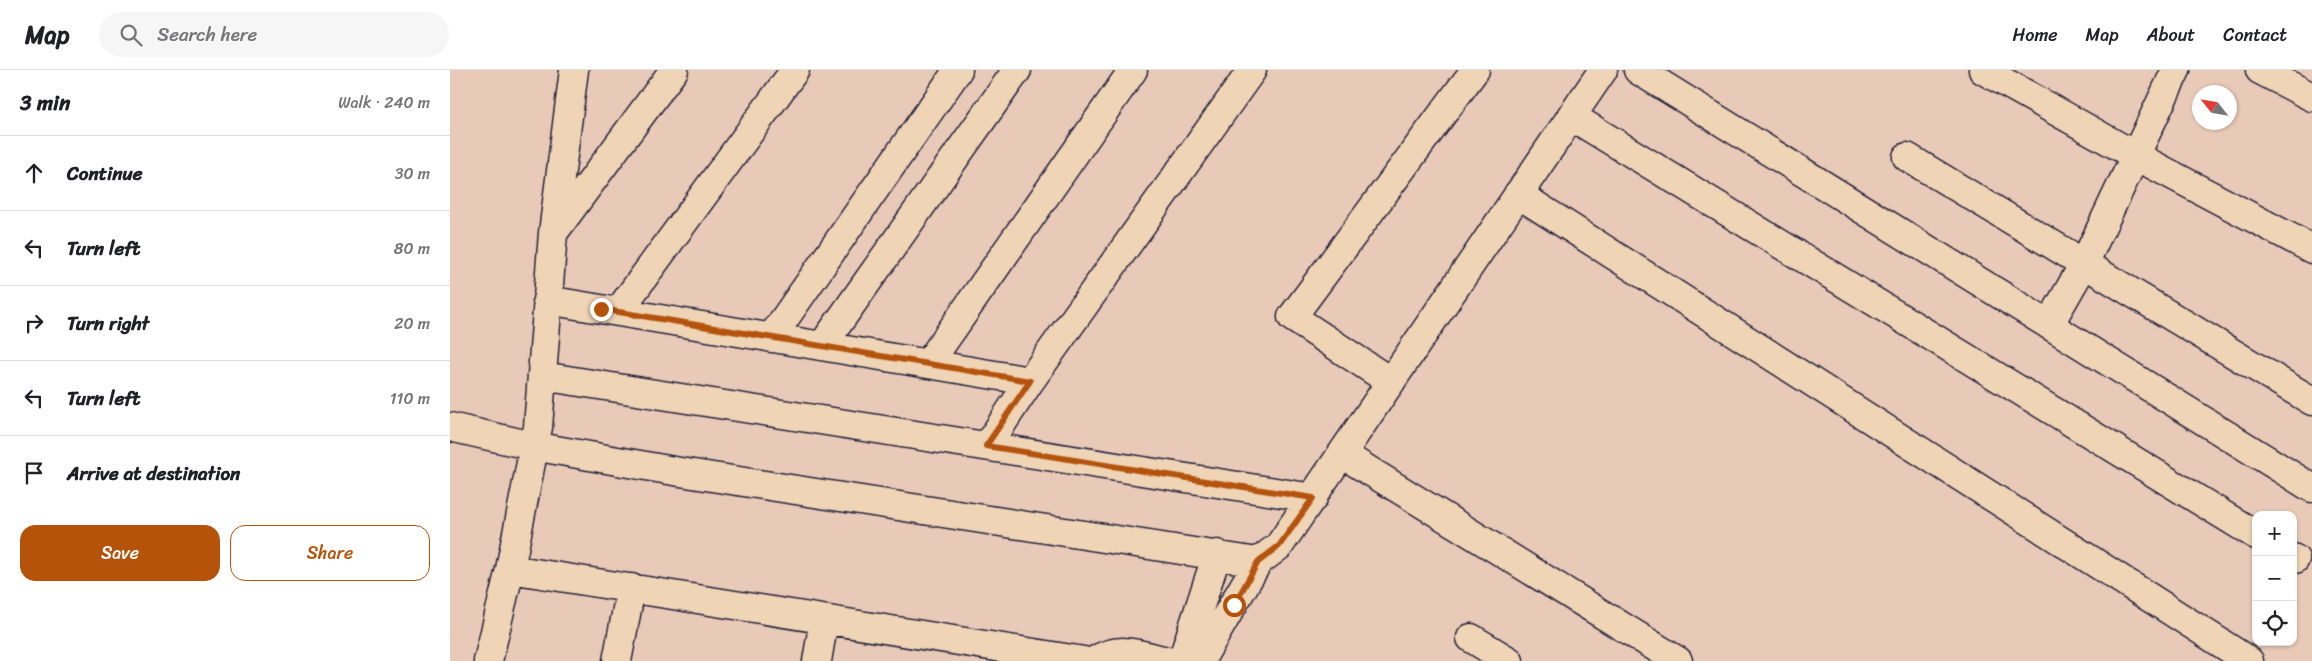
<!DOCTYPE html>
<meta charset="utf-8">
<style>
:root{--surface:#fff;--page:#f6f6f6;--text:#202124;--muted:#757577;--line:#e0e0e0;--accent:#b45309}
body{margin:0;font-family:Sriracha,sans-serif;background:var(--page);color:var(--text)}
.controls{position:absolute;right:15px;bottom:15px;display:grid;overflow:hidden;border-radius:10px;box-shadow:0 1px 4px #0004}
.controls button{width:45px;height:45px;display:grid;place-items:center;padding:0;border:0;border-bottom:1px solid var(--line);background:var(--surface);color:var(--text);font:25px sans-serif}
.compass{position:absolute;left:1742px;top:15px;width:45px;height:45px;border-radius:50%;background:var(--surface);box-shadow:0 1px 4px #0004;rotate:301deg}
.stop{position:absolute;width:15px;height:15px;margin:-11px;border:4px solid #b45309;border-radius:50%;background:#fff}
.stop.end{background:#b45309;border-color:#fff;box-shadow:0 1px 5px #0008}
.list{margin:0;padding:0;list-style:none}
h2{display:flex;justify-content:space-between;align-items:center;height:65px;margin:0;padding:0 20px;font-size:21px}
h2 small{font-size:16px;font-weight:400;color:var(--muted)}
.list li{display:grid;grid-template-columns:32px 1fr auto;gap:15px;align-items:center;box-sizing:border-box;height:75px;padding:0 20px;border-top:1px solid var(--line)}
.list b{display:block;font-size:19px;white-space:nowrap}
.list em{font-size:16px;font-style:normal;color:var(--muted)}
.actions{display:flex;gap:10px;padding:15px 20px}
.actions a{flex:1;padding:11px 0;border:1px solid var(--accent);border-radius:15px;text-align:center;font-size:18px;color:var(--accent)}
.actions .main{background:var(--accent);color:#fff}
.icon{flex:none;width:28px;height:28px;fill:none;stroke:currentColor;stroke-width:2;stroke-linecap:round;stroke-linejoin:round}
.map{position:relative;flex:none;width:1862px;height:591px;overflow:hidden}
header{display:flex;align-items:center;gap:30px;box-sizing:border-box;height:70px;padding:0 25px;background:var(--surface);border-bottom:1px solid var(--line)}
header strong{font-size:24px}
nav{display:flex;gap:28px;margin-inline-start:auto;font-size:18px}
.search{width:350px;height:45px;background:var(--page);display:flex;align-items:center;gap:12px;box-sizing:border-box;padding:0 18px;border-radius:28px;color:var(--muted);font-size:19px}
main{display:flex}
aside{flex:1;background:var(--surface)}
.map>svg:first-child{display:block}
</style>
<header>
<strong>Map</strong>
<div class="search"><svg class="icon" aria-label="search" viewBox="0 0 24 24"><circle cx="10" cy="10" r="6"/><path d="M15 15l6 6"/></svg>Search here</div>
<nav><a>Home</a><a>Map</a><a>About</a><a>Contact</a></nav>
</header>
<main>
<aside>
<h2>3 min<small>Walk · 240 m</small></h2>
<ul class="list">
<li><svg class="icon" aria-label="ahead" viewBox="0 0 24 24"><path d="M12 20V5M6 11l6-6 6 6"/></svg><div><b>Continue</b></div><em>30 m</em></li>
<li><svg class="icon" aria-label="left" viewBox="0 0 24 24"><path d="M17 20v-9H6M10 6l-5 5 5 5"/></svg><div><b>Turn left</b></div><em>80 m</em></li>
<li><svg class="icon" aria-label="right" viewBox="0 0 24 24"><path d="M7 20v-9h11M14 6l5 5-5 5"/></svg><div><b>Turn right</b></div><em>20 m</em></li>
<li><svg class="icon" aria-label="left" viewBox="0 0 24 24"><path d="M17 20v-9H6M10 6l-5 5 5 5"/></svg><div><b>Turn left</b></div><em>110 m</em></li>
<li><svg class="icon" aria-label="arrive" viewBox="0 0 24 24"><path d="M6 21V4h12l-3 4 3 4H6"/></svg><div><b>Arrive at destination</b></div></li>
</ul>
<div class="actions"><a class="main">Save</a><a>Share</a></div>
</aside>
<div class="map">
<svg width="1862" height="591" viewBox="0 0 1862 591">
<rect width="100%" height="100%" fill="#e9cab8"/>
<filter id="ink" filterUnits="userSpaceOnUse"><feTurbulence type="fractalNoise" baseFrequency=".02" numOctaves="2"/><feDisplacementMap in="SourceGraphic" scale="10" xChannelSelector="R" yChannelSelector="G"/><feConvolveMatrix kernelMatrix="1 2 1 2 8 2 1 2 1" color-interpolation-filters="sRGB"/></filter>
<g filter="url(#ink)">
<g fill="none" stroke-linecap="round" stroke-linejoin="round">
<defs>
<path id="minor" d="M1188,0L1862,418
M1533,0L1686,86L1862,179
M1810,0L1862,27
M1121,46L1806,465
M1457,87L1862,331
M1068,124L1799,591
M104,162L224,0
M97,230L580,311
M168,242L345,0
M1599,255L1634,194L1726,0
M321,268L508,0
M372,276L567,0
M478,294L683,0
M92,306L863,428
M941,312L842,247L1025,0
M0,357L83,376L224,401L808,492L829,476L1153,0
M537,376L580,311L802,0
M892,384L1228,591
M1843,488L1845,489
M60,499L634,591
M1021,568L1059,591
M38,591L60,499L88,357L103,163L124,0
M167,591L181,518
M367,591L374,550
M644,591C670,574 689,585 717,591
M732,591L767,484
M750,591L808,492"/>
</defs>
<use href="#minor" stroke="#22223b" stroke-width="31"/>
<use href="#minor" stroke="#efd4b6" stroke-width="28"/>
</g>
</g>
<g fill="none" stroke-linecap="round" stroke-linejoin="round" filter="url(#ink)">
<path stroke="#b45309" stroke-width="6" d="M151,239L580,311L536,376L863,428L829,476L808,492L784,535"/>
</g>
</svg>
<div class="controls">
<button>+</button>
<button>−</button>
<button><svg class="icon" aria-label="locate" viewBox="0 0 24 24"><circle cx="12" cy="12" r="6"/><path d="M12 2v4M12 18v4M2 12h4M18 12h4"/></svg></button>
</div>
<svg class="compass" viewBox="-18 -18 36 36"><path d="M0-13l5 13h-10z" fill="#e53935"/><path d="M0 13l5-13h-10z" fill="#757577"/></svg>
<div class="stop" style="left:784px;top:535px"></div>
<div class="stop end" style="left:151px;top:239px"></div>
</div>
</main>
